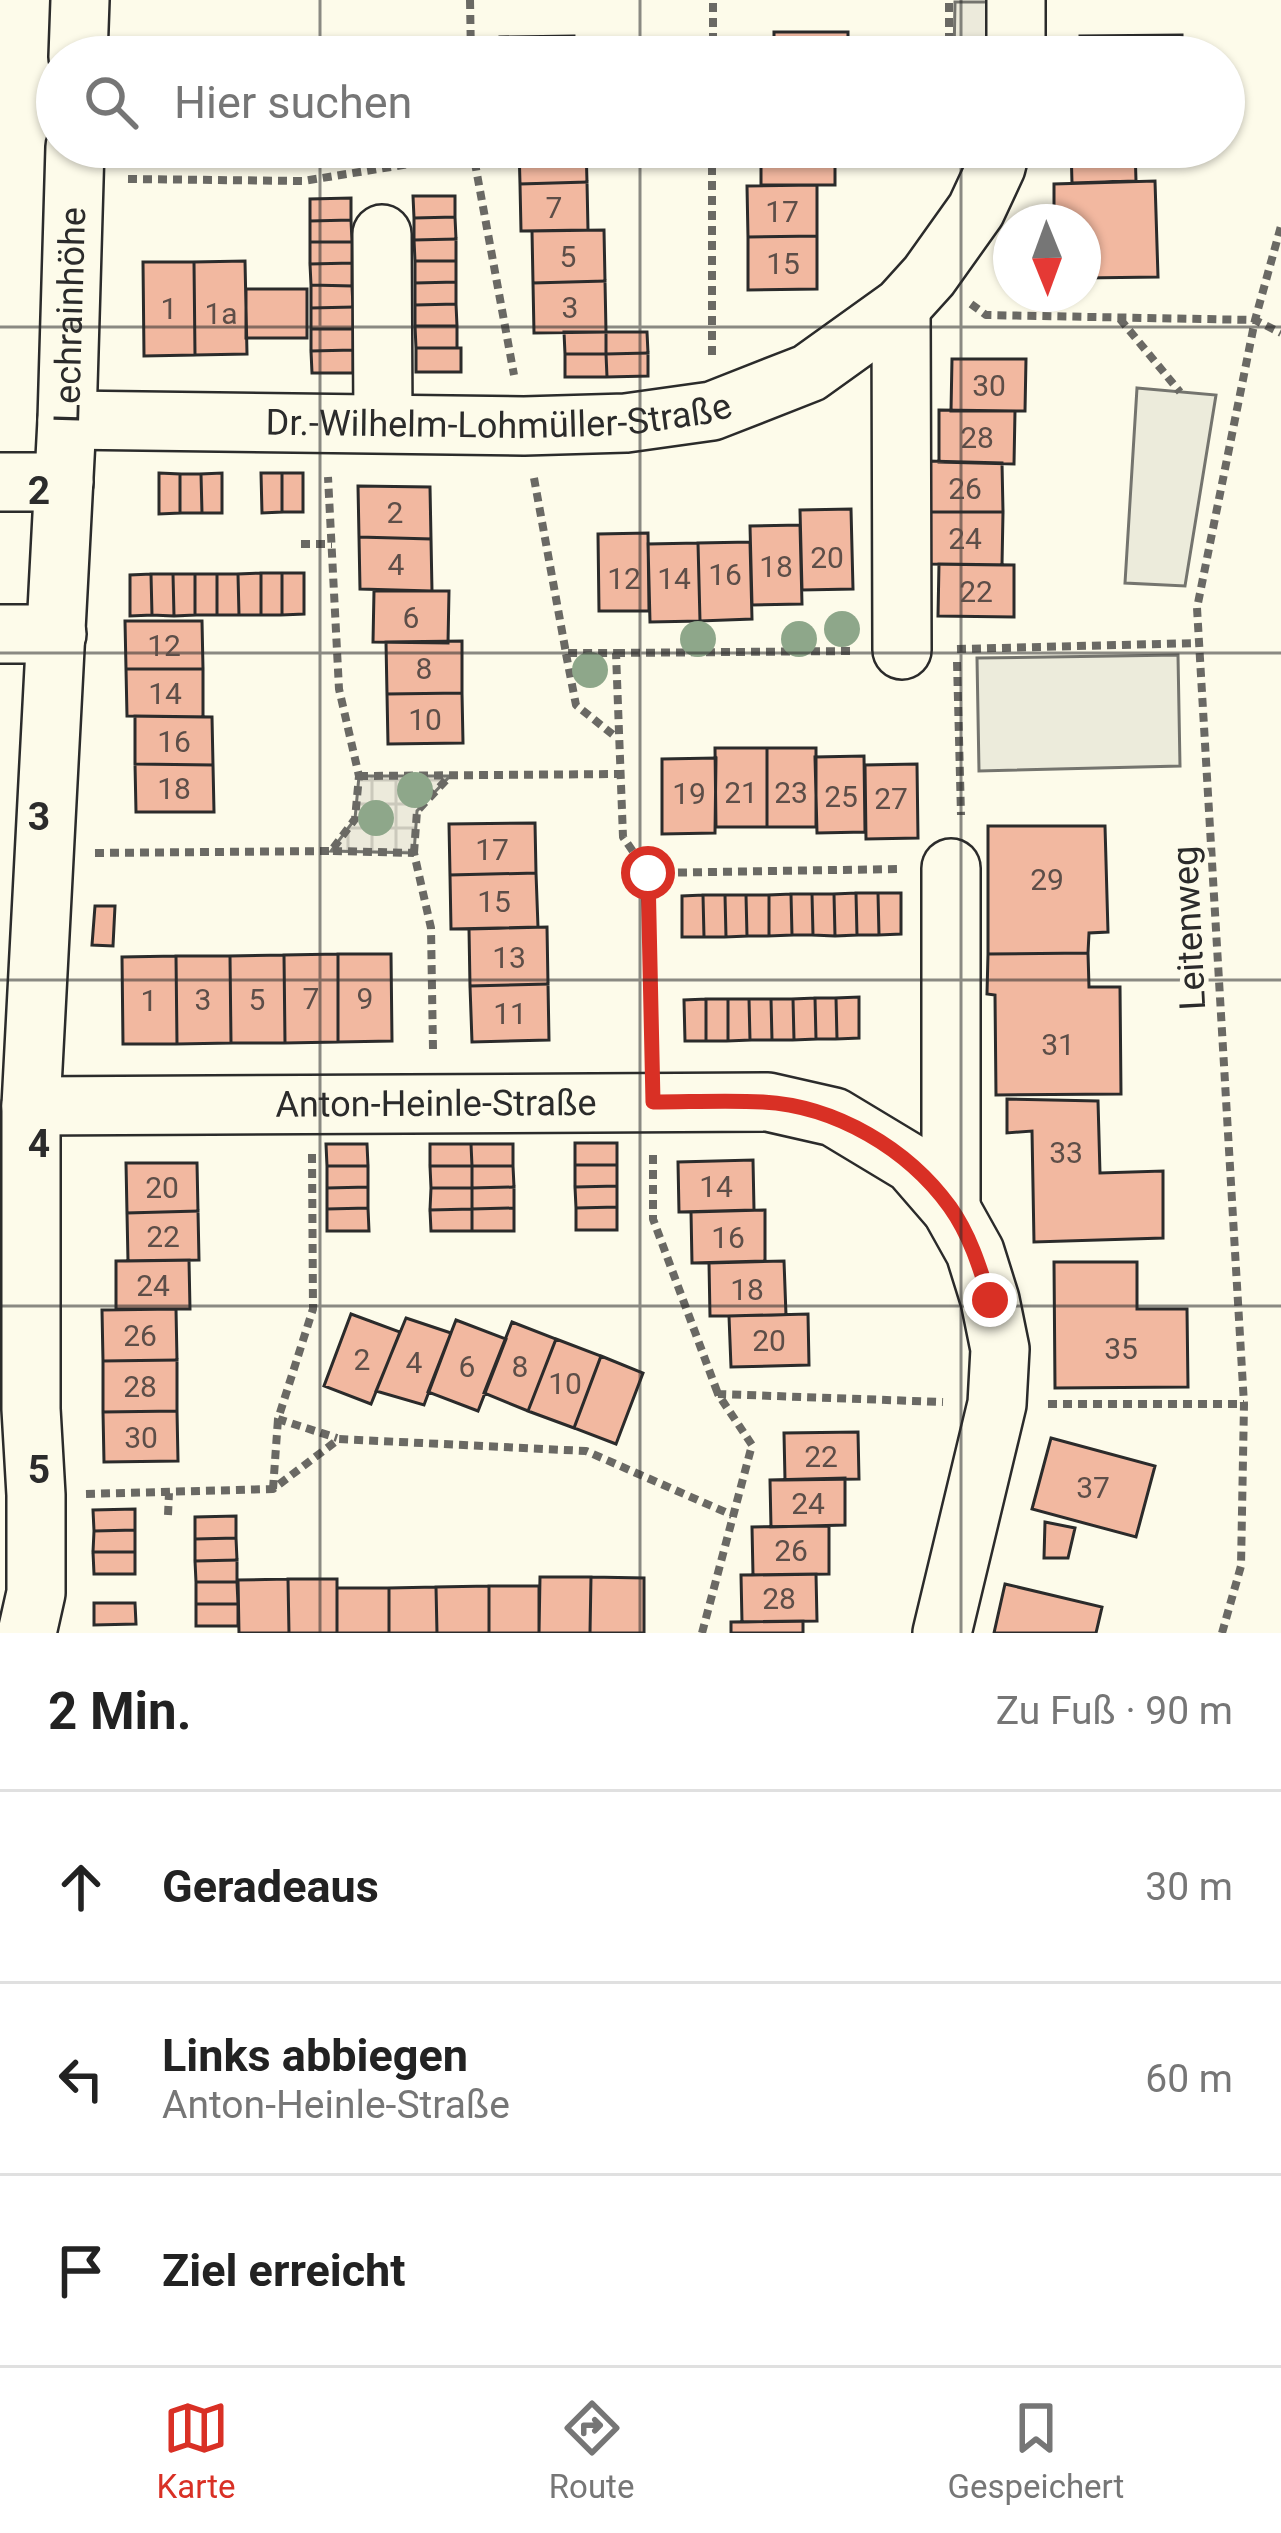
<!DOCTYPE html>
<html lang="de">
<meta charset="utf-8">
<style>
:root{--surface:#fff;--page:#f2f2f2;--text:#222;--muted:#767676;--line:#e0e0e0;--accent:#d93025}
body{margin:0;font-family:Roboto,sans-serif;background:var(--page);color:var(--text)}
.compass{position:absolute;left:993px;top:204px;width:108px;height:108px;border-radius:50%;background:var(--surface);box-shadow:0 3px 9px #0004;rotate:179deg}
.stop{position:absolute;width:36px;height:36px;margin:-27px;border:9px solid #d93025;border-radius:50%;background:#fff}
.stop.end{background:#d93025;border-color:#fff;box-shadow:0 3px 12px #0008}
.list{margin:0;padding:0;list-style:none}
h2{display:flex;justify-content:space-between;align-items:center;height:156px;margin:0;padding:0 48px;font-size:51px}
h2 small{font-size:39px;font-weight:400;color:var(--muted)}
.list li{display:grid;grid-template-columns:78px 1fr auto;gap:36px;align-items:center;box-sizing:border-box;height:192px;padding:0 48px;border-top:3px solid var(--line)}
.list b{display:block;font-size:45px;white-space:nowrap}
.list p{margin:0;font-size:39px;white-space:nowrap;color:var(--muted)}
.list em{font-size:39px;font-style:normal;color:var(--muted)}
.icon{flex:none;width:66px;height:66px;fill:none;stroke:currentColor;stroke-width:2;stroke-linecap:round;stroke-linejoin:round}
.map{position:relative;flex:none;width:1281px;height:1633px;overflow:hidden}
.search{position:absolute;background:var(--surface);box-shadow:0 3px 9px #0004;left:36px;right:36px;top:36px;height:132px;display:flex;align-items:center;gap:30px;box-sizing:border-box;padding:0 42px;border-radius:66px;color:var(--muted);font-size:45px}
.sheet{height:732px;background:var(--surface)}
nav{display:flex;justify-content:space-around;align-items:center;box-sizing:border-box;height:168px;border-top:3px solid var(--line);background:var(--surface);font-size:33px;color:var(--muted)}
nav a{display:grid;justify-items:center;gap:6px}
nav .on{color:var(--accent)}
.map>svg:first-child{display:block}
</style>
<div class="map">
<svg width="1281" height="1633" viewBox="0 0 1281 1633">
<defs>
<pattern id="plaza-grid" width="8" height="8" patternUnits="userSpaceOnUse" patternTransform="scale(3)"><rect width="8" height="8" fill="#eceadb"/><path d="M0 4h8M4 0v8" fill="none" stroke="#cbc9bc"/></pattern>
</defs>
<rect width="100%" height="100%" fill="#fdfbea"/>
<path fill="#ecebdb" stroke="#74746e" stroke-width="3" d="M1137,388L1216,395L1185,586L1125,583Z
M1178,655L1180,766L979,771L977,658Z"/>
<path fill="#eceadb" stroke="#74746e" stroke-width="3" d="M955,2H994L993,57H954Z"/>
<path fill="url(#plaza-grid)" stroke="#74746e" stroke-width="3" d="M359,776H450L417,811L414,853L331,851L355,819Z"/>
<path fill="#f2b8a0" stroke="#2b2b2b" stroke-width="3" d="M774,32H848V57H774Z
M1182,35V57H1080V36Z
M574,36L575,57H501L500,37Z
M162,147H211V159L162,160Z
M211,147H262V158L211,159Z
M519,147H586L587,182L520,184Z
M761,147H835V185H761Z
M1071,147H1135L1136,181L1072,183Z
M1155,181L1158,277L1083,278V222H1054V184Z
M587,182L588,230L521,231L520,184Z
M817,185V236L748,237L747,186Z
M413,196H455V217L414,218Z
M351,198V220L310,221V199Z
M455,217L456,239L414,240V218Z
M351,220L352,242H310V221Z
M604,230L605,281L533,283L532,231Z
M817,236V289L748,290V237Z
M456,239V261H415L414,240Z
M310,242H352V263L310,264Z
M245,261L247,354L195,355L194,262Z
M415,261H456V282L415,283Z
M143,262H194L195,355L144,356Z
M352,263V286L311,285L310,264Z
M605,281L606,332L534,333L533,283Z
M456,282V304L415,305V283Z
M311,285L352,286L353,307L311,308Z
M246,289H307V338H246Z
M456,304L457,326H415V305Z
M353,307V329H311V308Z
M415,326H457V348H416Z
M311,329H353V350L311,351Z
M564,332H606V354H565Z
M606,332H647L648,353L606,354Z
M416,348H461V372H416Z
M353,350V373H312L311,351Z
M648,353V376L607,377L606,354Z
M565,354H606L607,377H565Z
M952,359H1026L1025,411H951Z
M939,410L1015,411L1014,464L939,462Z
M927,461L1002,463L1003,512H927Z
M159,473L180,474V513L159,514Z
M222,473V513H202L201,474Z
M261,473H282V512L262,513Z
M282,473H303V512H282Z
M180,474H201L202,513H180Z
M358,486L430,487L431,539L359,537Z
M851,509L853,589L802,590L800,510Z
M927,512H1003L1002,565L927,564Z
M800,525L802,604L752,605L750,526Z
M648,533L649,611H599L598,534Z
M359,537L431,539L432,591L360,589Z
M750,542L752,619L700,621L698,543Z
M698,543L700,621L650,622L648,544Z
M939,564L1014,565V617L938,616Z
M261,573H282V615H261Z
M261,573V615H239L238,574Z
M282,573H304V614L282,615Z
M151,574H173L174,616L152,615Z
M151,574L152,615L130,616V575Z
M173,574H195V615L174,616Z
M195,574H217V615H195Z
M217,574H238L239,615H217Z
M374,591H449L448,643L373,642Z
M125,621H202L203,669H126Z
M462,641V693L387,694L386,642Z
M126,669H203V717L127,716Z
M462,693L463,743L388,744L387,694Z
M135,716L212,717L213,765L135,764Z
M715,748H767V827H716Z
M767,748H816V827H767Z
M864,756L865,832L817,833L815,757Z
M716,758L715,833L662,834V759Z
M135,764L213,765L214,812H136Z
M917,764L918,838L866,839L865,765Z
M535,823L536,873L450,875L449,824Z
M988,826H1105L1108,932L1089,933L1088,953L988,954Z
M536,873L538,927L451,929L450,875Z
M856,893L857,935L835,936L834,894Z
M856,893H878L879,935H857Z
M878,893H901V934L879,935Z
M791,894H812L813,935H792Z
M791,894L792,935L769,936V895Z
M812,894H834L835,936L813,935Z
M703,895H725L726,937H704Z
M703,895L704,937H682V896Z
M725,895H746L747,936L726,937Z
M746,895H769V936H747Z
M95,906H115L113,946L92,945Z
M547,927L548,984L470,986L469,929Z
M1088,953L1089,987H1120L1121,1094L996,1095L995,995L987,994L988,954Z
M338,954H391L392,1041L338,1042Z
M338,954V1042L285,1043L284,955Z
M284,955L285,1043H231L230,956Z
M176,956L177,1044H123L122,957Z
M176,956H230L231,1043L177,1044Z
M548,984L549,1040L472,1042L470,986Z
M859,997V1038L837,1039L836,998Z
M815,998L816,1039L794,1040L793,999Z
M815,998H836L837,1039H816Z
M706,999V1041H685L684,1000Z
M706,999H728V1041H706Z
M728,999H749L750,1040L728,1041Z
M749,999H771L772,1040H750Z
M771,999H793L794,1040H772Z
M1007,1099L1098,1101L1100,1173L1163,1171V1238L1034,1242L1032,1131L1007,1133Z
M575,1143H617V1165H575Z
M326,1144H367L368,1166H327Z
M430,1144H471L472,1166H430Z
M471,1144H513V1166H472Z
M753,1160L754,1210L679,1212L678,1162Z
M126,1163H197L198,1211L127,1213Z
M575,1165H617V1186L575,1187Z
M327,1166H368V1187L327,1188Z
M430,1166H472V1188H431Z
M472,1166H513L514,1187L472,1188Z
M617,1186V1207L576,1208L575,1187Z
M368,1187V1208L327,1209V1188Z
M514,1187V1208L472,1209V1188Z
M431,1188H472V1209L430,1210Z
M617,1207V1230H576V1208Z
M368,1208L369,1231H327V1209Z
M514,1208V1231H472V1209Z
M472,1209V1231H431L430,1210Z
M765,1210V1261L692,1263L691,1212Z
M198,1211L199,1260L128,1261L127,1213Z
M189,1260L190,1309H116V1261Z
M784,1261L786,1315L710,1316L709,1263Z
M1054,1262H1137V1309H1187L1188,1387L1055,1388Z
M176,1309L177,1360L103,1361L102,1310Z
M351,1314L400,1332L371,1404L324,1386Z
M808,1314L809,1365L731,1367L729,1316Z
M406,1318L451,1333L424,1405L376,1391Z
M456,1320L506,1339L478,1411L428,1392Z
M512,1322L556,1339L528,1411L484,1393Z
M556,1339L601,1356L574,1428L528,1411Z
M601,1356L643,1373L616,1444L574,1428Z
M177,1360V1411L103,1412V1361Z
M177,1411L178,1461L104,1462L103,1412Z
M858,1432L859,1479L785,1480L784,1433Z
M1051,1438L1155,1466L1136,1537L1032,1509Z
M845,1478V1525L771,1527L770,1480Z
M135,1509V1530L94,1531L93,1510Z
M236,1516V1538L195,1539V1517Z
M1045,1522L1075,1528L1068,1558H1044Z
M829,1526V1574L753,1575L752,1527Z
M135,1530V1552H93L94,1531Z
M236,1538L237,1560L195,1561V1539Z
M93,1552H135V1574H94Z
M237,1560V1582H196L195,1561Z
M816,1574L817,1621L742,1622L741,1575Z
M540,1577H591L590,1633H539Z
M591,1577L644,1578V1633H590Z
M288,1579H337V1633H289Z
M288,1579L289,1633H239L238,1580Z
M196,1582H237L238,1604H196Z
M1005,1584L1102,1607L1096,1633H994Z
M489,1586V1633H437L436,1587Z
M489,1586H539V1633H489Z
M436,1587L437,1633H389V1588Z
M337,1588H389V1633H337Z
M94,1603H135L136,1624L94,1625Z
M196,1604H238V1626H196Z
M803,1621V1633H731V1622Z"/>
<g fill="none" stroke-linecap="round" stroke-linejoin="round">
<defs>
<g id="minor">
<path d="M78,57L80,0"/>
<path d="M1016,57V0"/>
<path d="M382,234L383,423"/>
<path d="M901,307L902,650"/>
<path id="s1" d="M67,420L524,426L626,423L712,411L809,373L901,307L929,276L976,210L996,167L1001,147"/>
<path d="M0,482H64"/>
<path d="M0,634H57"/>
<path id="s2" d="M31,1106L768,1102L834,1117L912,1164L951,1209L975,1252L990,1300L1000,1349L997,1404L942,1633"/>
<path d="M951,1209V868"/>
<path id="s3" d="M27,1633L36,1593V1495L31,1409V1106L67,420L75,147"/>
</g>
</defs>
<use href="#minor" stroke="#2b2b2b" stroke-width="62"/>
<path stroke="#6a6964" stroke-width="8" stroke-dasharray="9 6" stroke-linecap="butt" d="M470,0L471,57
M713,57V0
M949,57V0
M472,147L514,375
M128,179L303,181L472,154
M971,304L986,315L1255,320L1281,333
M1120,319L1180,392
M712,355V147
M534,478L566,653H616L623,837L648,873L652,1050
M301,544H332
M957,649L1199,643
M616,653L853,651
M566,654L576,705L617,738
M957,662L961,815
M359,776L620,774
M333,851L414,853L431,928L433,1049
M95,853L331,851L355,819L359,776L339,689L328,477
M414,853L417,811L449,777
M648,873L898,869
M312,1154L313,1309L278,1419L337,1438
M653,1155V1219L718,1394
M1048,1404H1244
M273,1489L278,1419
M86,1494L273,1489L339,1439L586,1451L732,1515
M168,1515L169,1493
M702,1633L752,1445L718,1394L943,1402
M1222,1633L1241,1566L1244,1404L1197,608L1255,320L1281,226"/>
<use href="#minor" stroke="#fdfbea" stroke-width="57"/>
</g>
<g fill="#8ea78a">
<circle cx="842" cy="629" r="18"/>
<circle cx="698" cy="639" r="18"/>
<circle cx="799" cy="639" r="18"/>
<circle cx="590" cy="670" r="18"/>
<circle cx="415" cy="790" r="18"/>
<circle cx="376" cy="818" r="18"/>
</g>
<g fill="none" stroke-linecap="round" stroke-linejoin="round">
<path stroke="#d93025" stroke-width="15" d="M648,873L653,1102C689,1102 727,1100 763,1102C836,1106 908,1149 950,1207C970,1235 980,1268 990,1300"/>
</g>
<path fill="none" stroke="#2b2b2b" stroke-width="3" stroke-opacity="0.55" d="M320,0V57M640,0V57M961,0V57M320,147V1633M640,147V1633M961,147V1633M0,327H1281M0,653H1281M0,980H1281M0,1306H1281"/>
<g text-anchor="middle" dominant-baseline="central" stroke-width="9" stroke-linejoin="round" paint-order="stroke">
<g font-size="30" fill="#5d4e48">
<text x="554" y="207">7</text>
<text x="782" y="211">17</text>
<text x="568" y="256">5</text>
<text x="783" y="263">15</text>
<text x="570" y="307">3</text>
<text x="169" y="308">1</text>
<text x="221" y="313">1a</text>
<text x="989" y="385">30</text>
<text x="977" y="437">28</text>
<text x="965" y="488">26</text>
<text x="395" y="512">2</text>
<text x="965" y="538">24</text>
<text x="827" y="557">20</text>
<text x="396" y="564">4</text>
<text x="776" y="566">18</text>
<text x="725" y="574">16</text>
<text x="624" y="578">12</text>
<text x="674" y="578">14</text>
<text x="976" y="591">22</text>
<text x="411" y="617">6</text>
<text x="164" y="645">12</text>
<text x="424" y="668">8</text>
<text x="165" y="693">14</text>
<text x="425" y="719">10</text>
<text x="174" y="741">16</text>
<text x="174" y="788">18</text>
<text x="741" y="792">21</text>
<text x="791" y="792">23</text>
<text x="689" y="793">19</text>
<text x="841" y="796">25</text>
<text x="891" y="798">27</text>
<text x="492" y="849">17</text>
<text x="1047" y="879">29</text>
<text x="494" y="901">15</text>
<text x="509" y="957">13</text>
<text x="311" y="998">7</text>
<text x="365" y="998">9</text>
<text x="203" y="999">3</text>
<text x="257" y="999">5</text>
<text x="149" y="1000">1</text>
<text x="510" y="1013">11</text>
<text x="1058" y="1044">31</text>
<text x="1066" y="1152">33</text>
<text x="716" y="1186">14</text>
<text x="162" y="1187">20</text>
<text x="163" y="1236">22</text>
<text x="728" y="1237">16</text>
<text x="153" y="1285">24</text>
<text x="747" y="1289">18</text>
<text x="140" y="1335">26</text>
<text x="769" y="1340">20</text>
<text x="1121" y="1348">35</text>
<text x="362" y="1359">2</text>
<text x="414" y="1362">4</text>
<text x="467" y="1366">6</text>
<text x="520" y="1366">8</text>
<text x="565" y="1383">10</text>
<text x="140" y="1386">28</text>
<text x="141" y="1437">30</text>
<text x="821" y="1456">22</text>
<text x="1093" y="1487">37</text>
<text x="808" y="1503">24</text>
<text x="791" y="1550">26</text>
<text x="779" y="1598">28</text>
</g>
<g font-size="36" fill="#2b2b2b" stroke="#fdfbea">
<text stroke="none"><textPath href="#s3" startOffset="1320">Lechrainhöhe</textPath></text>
<text stroke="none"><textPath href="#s1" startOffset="432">Dr.-Wilhelm-Lohmüller-Straße</textPath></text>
<text transform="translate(1189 928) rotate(-93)">Leitenweg</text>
<text stroke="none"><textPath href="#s2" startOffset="405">Anton-Heinle-Straße</textPath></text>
</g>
</g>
<g font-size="39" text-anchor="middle" font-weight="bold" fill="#2b2b2b" stroke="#fdfbea" stroke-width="9" stroke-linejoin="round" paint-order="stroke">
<text x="39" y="504">2</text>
<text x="39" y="830">3</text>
<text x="39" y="1157">4</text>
<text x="39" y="1483">5</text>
</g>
</svg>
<svg class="compass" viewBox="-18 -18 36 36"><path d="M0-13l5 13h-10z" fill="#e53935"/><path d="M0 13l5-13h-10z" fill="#767676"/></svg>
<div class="stop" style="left:648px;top:873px"></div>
<div class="stop end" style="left:990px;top:1300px"></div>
<div class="search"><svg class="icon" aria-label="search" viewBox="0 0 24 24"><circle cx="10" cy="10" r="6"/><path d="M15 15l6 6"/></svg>Hier suchen</div>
</div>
<section class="sheet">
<h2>2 Min.<small>Zu Fuß · 90 m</small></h2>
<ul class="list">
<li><svg class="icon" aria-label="ahead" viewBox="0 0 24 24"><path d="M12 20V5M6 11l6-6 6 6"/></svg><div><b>Geradeaus</b></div><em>30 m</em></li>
<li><svg class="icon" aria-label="left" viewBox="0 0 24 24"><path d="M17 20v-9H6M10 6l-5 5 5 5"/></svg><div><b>Links abbiegen</b><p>Anton-Heinle-Straße</p></div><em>60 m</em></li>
<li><svg class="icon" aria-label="arrive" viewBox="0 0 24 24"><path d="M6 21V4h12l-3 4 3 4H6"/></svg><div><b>Ziel erreicht</b></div></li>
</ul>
</section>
<nav>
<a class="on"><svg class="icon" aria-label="map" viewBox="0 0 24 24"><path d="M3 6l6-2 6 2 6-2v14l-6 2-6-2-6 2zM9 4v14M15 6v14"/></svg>Karte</a>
<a><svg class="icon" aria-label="directions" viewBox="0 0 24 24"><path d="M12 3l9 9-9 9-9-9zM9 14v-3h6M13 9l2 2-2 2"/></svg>Route</a>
<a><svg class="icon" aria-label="saved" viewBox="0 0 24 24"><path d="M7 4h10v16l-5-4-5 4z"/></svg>Gespeichert</a>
</nav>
